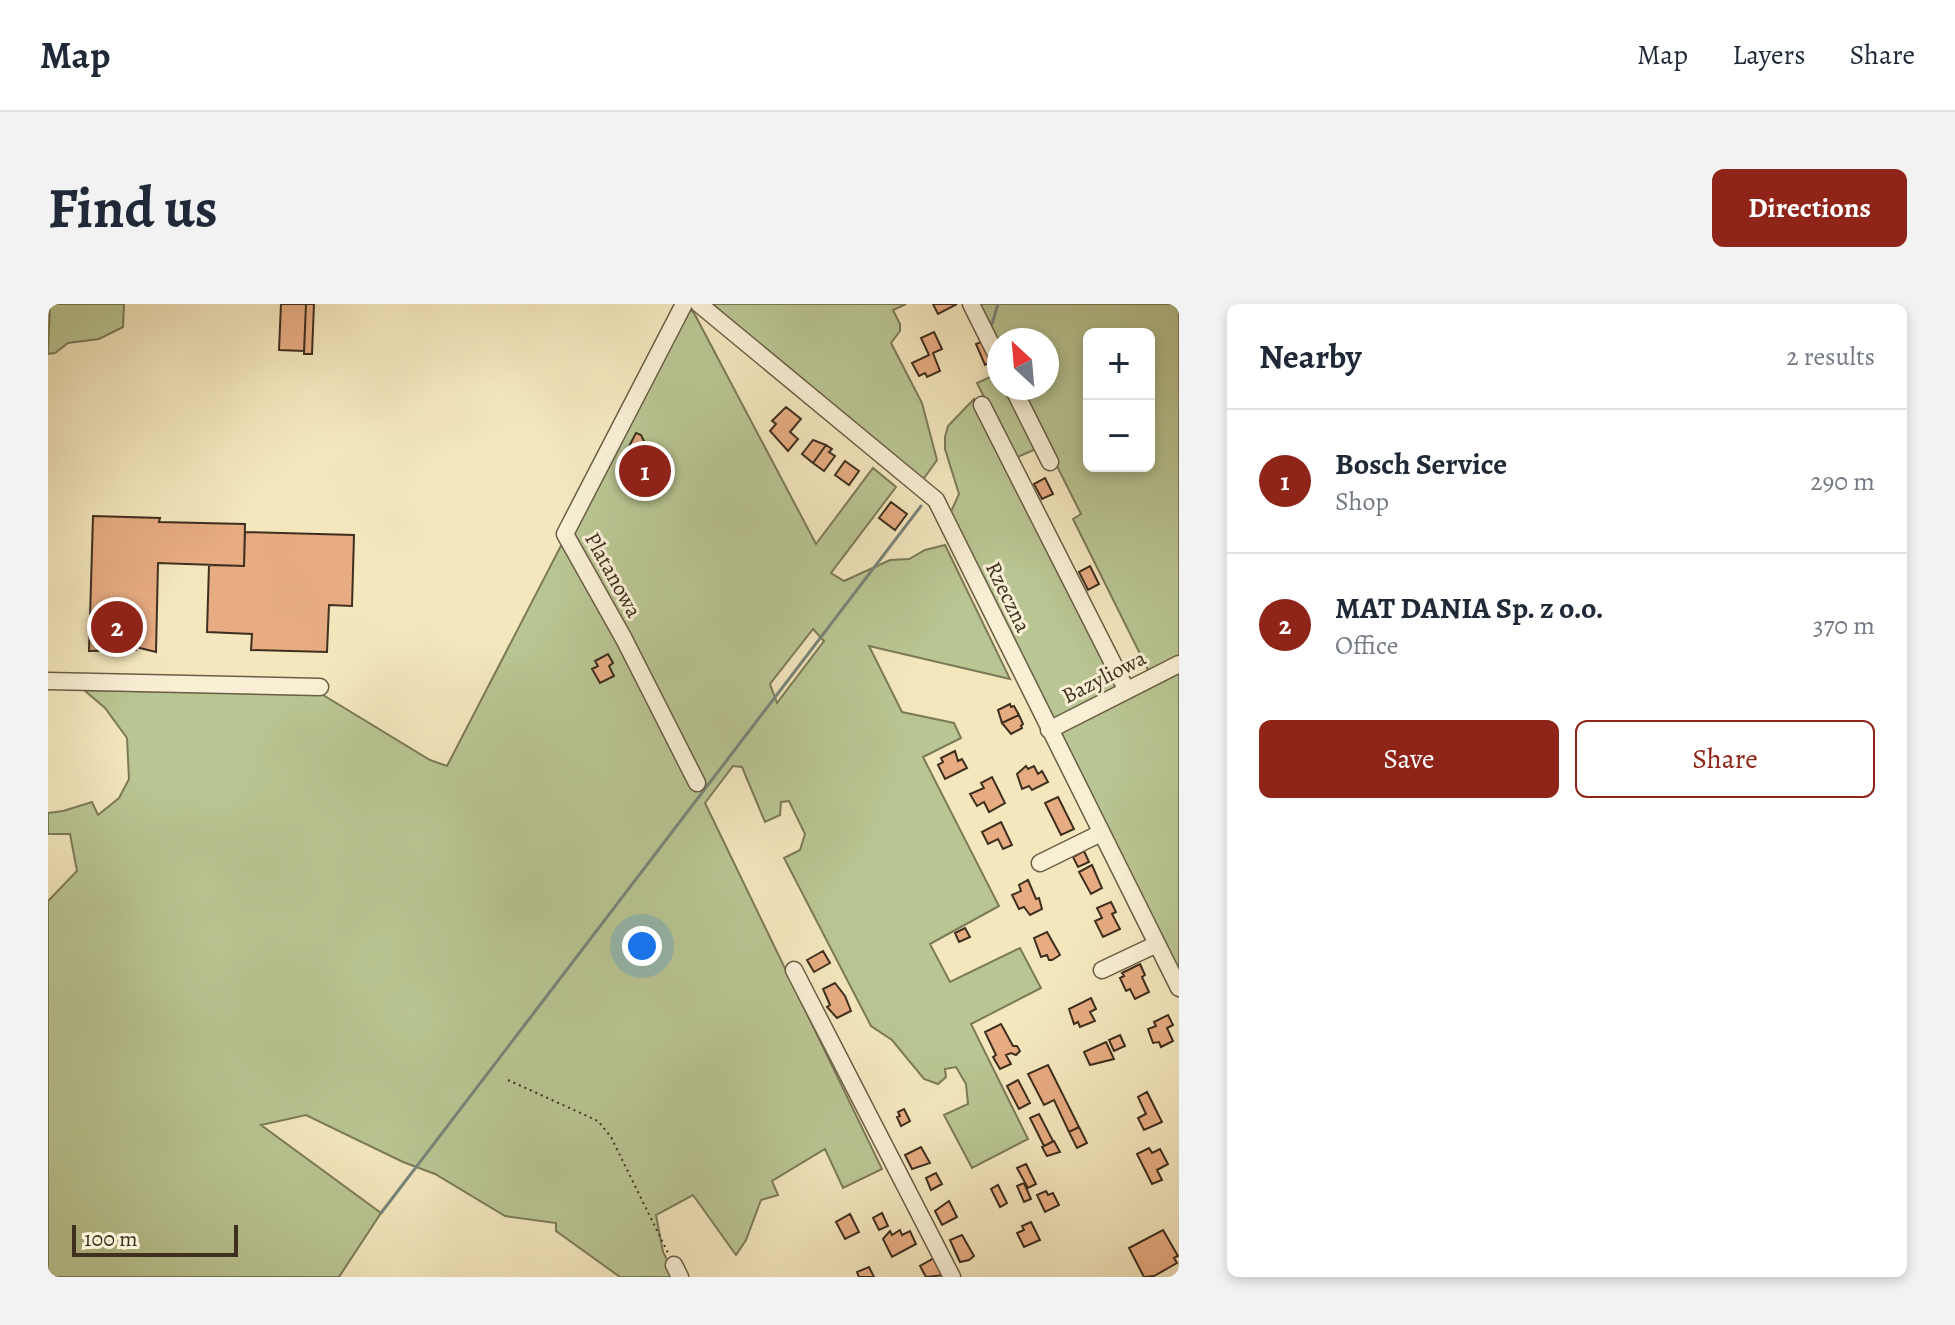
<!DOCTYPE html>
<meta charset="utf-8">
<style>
:root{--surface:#fff;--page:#f2f2f3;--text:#1f2937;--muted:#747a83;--line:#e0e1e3;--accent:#8f2418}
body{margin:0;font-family:Alegreya,serif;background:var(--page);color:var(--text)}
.controls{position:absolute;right:24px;top:24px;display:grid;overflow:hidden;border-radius:12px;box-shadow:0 4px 12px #0003}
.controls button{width:72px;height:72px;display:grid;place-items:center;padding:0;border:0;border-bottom:2px solid var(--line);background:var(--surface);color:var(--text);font:40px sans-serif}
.compass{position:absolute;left:939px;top:24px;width:72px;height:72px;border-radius:50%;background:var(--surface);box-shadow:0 4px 12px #0003;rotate:334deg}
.scale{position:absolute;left:24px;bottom:20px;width:166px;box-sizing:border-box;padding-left:8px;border:4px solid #3f2f1e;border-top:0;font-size:22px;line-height:28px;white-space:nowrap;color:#3f2f1e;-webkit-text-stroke:6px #f8efd5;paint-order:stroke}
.you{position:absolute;left:594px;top:642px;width:28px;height:28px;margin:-20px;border:6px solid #fff;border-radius:50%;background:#1a73e8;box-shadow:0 0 0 12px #1a73e833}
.badge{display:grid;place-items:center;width:52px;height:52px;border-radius:50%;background:var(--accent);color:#fff;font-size:26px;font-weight:700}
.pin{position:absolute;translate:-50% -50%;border:4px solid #fff;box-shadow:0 2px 8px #0006}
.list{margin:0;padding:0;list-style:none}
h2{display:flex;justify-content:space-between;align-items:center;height:104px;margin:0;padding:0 32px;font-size:34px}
h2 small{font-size:26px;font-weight:400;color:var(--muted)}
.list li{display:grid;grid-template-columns:52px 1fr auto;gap:24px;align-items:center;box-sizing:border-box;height:144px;padding:0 32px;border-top:2px solid var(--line)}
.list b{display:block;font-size:30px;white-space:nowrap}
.list p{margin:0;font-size:26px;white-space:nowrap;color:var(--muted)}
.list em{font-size:26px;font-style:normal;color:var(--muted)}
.actions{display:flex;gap:16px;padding:24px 32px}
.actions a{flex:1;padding:18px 0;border:2px solid var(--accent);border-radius:12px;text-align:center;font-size:28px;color:var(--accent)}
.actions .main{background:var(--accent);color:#fff}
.map{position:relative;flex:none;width:1131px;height:973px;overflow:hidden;border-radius:12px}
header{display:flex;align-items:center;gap:48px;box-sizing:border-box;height:112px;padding:0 40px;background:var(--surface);border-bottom:2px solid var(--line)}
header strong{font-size:38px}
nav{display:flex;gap:44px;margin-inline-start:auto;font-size:28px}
.intro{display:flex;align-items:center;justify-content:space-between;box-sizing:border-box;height:192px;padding:0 48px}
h1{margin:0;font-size:56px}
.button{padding:20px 36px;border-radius:12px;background:var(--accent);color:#fff;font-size:28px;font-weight:700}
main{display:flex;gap:48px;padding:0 48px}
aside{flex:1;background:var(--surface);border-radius:12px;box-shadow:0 4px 12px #0003}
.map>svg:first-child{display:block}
</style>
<header>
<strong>Map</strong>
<nav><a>Map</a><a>Layers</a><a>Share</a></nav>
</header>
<div class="intro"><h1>Find us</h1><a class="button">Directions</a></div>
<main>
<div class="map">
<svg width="1131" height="973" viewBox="0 0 1131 973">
<rect width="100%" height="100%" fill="#f4e7be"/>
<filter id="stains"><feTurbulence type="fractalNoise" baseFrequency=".0025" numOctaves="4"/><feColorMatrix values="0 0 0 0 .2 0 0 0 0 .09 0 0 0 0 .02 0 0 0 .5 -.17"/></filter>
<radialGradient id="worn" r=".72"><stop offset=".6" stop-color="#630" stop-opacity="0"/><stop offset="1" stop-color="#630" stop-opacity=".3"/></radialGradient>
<path fill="#b9c693" stroke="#7c7a58" stroke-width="2" fill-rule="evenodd" d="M2,0H76L75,23L51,35L20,39L7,49L0,50Z
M662,0H858L845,6L852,20V27L843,39L874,99L889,156L874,177Z
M927,0H1131V356L1102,370L1025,215L1033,210L970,84H999V36H951V47ZM1041,30H1101V162H1041Z
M637,2L646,9L768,240L825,164L848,183L783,269L796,277L842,256L861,255L877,246L897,241L962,375L821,342L854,408L906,419L913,434L875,453L951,602L882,640L902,678L972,644L993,684L923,720L980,835L924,864L896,811L920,800L918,780L908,763L897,765L898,773L890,780L876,775L844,736L823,722L736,554L752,546L757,530L741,497L733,498L732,511L717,518L694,463L685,462L657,499L834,865L795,884L777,845L724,877L730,891L713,896L698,936L688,951L645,891L608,911L615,948L628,973H572L508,927V919L457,912L387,870L355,858L258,811L213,821L333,909L291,973H0V597L29,567L22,530H0V509L15,507L44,498L50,511L71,494L81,475L79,434L57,404L36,386L275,391L382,456L399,462ZM765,325L776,337L729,399L722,380Z
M951,69V84H959L988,145L967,154L929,79Z
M926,95L1072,381L1005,417L902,210L911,190L897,145V133L900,122Z
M1131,365V671L1009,425Z"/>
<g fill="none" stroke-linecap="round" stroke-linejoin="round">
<path stroke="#77857a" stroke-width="3" d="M944,20L950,0
M333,909L873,202"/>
</g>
<path fill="#e7ac82" stroke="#3f2f1e" stroke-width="2" d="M233,0H258L256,47L231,46Z
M258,0H266L264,50H256Z
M885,0H909L890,10Z
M886,28L894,45L885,49L892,67L879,73L877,69L871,72L864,59L881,51L873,34Z
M935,37L945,57L937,61L928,40Z
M738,103L753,115L742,128L750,135L740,147L722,127L728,120L724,117Z
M588,129L593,131L616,178L607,183L590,179L578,156L577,150Z
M765,136L778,141L765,159L754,150Z
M778,141L784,145L781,148L787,152L776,167L765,159Z
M797,157L811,167L801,181L787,171Z
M997,174L1005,190L994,195L986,180Z
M843,198L859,210L847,226L831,214Z
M45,212L112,214L111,218L197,220L196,262L110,259L108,348L88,343V346L41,347Z
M197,228L306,231L304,302L281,301L279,348L203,346L204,330L159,328L161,261L196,262Z
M1042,262L1051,280L1040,286L1031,268Z
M560,350L565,359L561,362L566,372L552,379L544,365L550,362L547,357Z
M962,400L963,403L966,402L971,411L954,419L950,406Z
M971,411L975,420L973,422L974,424L963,430L954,419Z
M907,447L910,457L914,455L919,464L897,475L890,461L895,458L893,454Z
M978,462L980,465L986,462L990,470L994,467L1000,478L984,486L981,482L974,485L969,470Z
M944,473L957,499L941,508L936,498L929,502L922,490L936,484L933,479Z
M1010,493L1026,525L1013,531L997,499Z
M953,518L964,541L955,545L950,535L940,540L934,528Z
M1036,547L1041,558L1030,563L1025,553Z
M1044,561L1054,584L1043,590L1031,568Z
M980,576L988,595L991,594L994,605L982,611L976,603L971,605L964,591L973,587L971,581Z
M1063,598L1068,608L1064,610L1072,625L1055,633L1047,617L1054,614L1049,604Z
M917,624L922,633L911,638L907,629Z
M999,628L1012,651L1004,656H1001L999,651L993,653L986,634Z
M775,647L782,659L766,668L759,656Z
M1092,660L1097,671L1094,673L1101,688L1087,695L1082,685L1078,687L1072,674L1076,672L1074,669Z
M787,679L797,692L803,707L789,714L779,703L782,701L775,685Z
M1043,694L1048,705L1042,708L1047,717L1032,723L1030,718L1026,720L1021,705Z
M1120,711L1125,721L1119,724L1125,737L1113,743L1111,738L1105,739L1100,725L1108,722L1106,718Z
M953,720L965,742H969L972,747L968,751L963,749L958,751L963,760L952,765L945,753L948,751L937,728Z
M1072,731L1077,742L1066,747L1061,736Z
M1058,738L1066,755L1042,761L1036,748Z
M1000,761L1031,823L1021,828L1006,796L996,801L980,770Z
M970,776L982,799L971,805L959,782Z
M1099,788L1114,818L1096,826L1090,814L1098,810L1090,793Z
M856,805L862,817L853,822L849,813L852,812L850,808Z
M991,810L1005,837L996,842L982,814Z
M1031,823L1039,839L1029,844L1021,828Z
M1006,837L1012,848L999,852L994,843Z
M873,843L882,859L864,865L857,851Z
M1101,844L1104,849L1112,845L1120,860L1109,866L1114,876L1104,880L1089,850Z
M978,860L988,880L980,884L969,864Z
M888,869L894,880L883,886L878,874Z
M976,879L983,895L976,898L969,882Z
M950,881L959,899L952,903L943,885Z
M998,887L1000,891L1005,889L1011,901L997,908L989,891Z
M901,897L909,913L894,921L887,907Z
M834,909L840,922L831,926L825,914Z
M802,910L811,928L797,935L788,918Z
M983,918L992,936L976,943L969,929L976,926L974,922Z
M852,926L854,931L862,927L868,940L844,953L835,935L842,927L844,931Z
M1115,926L1130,952L1126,954L1129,959L1106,972L1096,973L1081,944Z
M914,931L926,952L921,956L912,958L902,936Z
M888,953L897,971L878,973L872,962Z
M821,963L826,973H811L809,968Z"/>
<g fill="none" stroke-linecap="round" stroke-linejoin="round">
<defs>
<path id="minor" d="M636,0L517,230L576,335L649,479
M651,0L888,196L1131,684
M923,0L951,56
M965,84L1002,158
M934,101L1078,385
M0,377L272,383
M1001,426L1131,360
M992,559L1053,529
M746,666L904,973
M1054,666L1109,640
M626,961L632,973"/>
</defs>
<use href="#minor" stroke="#6c5d46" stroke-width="19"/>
<path stroke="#3f2f1e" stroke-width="2" stroke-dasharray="2 4" stroke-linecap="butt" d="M460,776L550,817L563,833L620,949"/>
<use href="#minor" stroke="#f8efd5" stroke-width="16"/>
</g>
<g text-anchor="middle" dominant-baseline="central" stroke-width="6" stroke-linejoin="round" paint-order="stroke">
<g font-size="22" fill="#3f2f1e" stroke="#f8efd5">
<text transform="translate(565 271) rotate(61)">Platanowa</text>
<text transform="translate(960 293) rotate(64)">Rzeczna</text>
<text transform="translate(1056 373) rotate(-27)">Bazyliowa</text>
</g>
</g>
<rect width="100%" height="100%" filter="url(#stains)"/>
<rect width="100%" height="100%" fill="url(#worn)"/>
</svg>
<div class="controls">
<button>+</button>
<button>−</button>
</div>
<svg class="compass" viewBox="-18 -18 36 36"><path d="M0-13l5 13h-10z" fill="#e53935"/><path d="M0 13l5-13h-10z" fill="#747a83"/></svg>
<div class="scale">100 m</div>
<div class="you"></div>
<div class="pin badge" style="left:597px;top:167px">1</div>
<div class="pin badge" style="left:69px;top:323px">2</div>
</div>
<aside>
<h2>Nearby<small>2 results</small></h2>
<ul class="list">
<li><span class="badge">1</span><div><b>Bosch Service</b><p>Shop</p></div><em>290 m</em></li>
<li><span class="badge">2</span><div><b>MAT DANIA Sp. z o.o.</b><p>Office</p></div><em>370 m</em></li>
</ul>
<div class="actions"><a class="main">Save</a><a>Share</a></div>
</aside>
</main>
